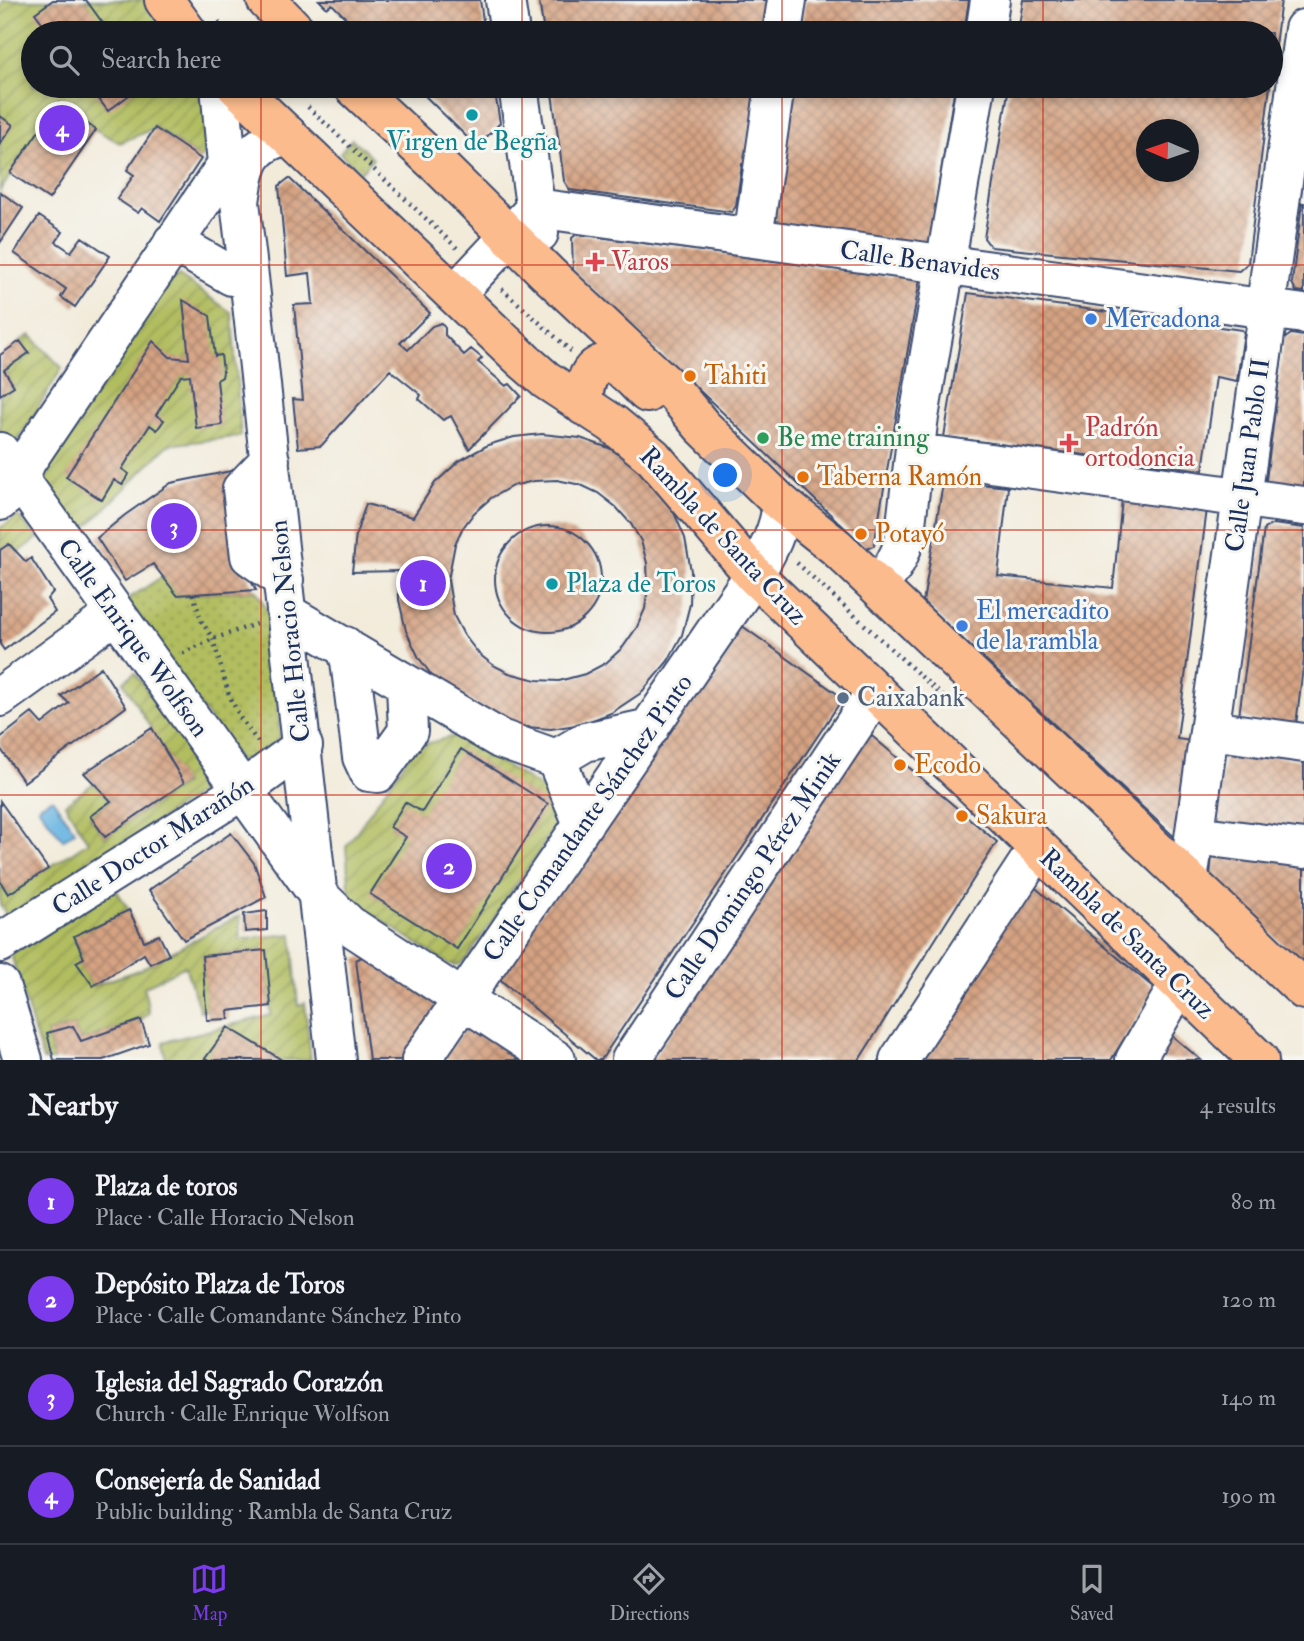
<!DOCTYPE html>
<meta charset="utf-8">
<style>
:root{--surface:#171b24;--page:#20242c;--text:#f1f3f6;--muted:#9ea1a6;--line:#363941;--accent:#7c3aed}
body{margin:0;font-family:"IM FELL Double Pica",serif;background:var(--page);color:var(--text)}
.compass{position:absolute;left:1136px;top:119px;width:63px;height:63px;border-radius:50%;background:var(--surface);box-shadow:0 4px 10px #0003;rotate:272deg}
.you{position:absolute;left:726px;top:476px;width:24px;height:24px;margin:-18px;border:5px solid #fff;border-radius:50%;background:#1a73e8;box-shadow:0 0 0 10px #1a73e833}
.badge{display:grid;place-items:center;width:46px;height:46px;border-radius:50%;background:var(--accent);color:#fff;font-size:23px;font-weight:700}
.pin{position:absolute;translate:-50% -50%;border:4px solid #fff;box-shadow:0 2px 7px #0006}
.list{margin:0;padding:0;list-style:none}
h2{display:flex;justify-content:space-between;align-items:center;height:91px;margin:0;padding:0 28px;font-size:30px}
h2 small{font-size:23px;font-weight:400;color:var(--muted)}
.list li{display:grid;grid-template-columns:46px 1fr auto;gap:21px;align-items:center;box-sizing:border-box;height:98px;padding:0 28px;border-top:2px solid var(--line)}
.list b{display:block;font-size:26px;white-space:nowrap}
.list p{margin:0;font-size:23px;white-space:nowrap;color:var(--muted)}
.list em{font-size:23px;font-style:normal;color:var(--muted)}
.icon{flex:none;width:38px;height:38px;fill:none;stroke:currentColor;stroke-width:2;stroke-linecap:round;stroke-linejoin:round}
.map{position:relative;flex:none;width:1304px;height:1060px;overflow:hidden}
.search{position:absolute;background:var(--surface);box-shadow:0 4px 10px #0003;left:21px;right:21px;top:21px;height:77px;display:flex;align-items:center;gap:18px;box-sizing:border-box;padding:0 24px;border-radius:38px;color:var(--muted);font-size:26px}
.sheet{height:483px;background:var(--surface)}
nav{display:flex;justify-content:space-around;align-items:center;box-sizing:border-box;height:98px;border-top:2px solid var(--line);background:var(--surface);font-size:19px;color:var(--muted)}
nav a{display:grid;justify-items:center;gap:4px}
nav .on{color:var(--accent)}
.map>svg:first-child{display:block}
</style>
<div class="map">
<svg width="1304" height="1060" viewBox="0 0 1304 1060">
<defs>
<pattern id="park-dots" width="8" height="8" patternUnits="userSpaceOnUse" patternTransform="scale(1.75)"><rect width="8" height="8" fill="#b1bd5f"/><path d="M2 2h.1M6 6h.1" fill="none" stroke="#8f9a52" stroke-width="1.8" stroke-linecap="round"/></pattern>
<pattern id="garden-furrows" width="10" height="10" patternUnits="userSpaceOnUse" patternTransform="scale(1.75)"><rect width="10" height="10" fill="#b1bd5f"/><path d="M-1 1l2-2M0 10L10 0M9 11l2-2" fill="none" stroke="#8f9a52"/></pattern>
<pattern id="building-cross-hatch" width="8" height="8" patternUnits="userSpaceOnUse" patternTransform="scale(1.75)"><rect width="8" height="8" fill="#d5a382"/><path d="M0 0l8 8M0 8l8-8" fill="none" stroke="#ac856e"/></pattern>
</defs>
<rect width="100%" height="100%" fill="#f6f6f2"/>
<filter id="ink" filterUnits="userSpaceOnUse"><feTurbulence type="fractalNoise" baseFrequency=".0143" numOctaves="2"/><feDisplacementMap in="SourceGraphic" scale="14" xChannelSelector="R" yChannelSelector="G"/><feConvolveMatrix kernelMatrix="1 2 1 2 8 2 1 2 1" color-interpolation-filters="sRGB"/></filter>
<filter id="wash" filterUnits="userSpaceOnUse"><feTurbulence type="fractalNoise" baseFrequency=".00686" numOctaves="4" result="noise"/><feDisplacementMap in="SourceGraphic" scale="28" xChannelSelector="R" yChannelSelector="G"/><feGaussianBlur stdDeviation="1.57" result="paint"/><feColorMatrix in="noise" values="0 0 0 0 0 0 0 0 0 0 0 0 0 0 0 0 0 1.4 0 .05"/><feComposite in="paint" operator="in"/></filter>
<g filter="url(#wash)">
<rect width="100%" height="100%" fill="#f2ebda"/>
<path fill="url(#park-dots)" stroke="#66765e" stroke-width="2" d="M352,139L373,158L361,172L340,153Z
M163,576L178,595L256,590L272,619L281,749L246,770L125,601Z"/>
<path fill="url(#garden-furrows)" stroke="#66765e" stroke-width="2" d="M4,0H148L172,33H33V86H203L211,145L201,159L155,128L120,143L96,130L58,103L0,191V8Z
M179,276L232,313L241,436L168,445L77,537L36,483L160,288L168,281Z
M30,335L62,368L17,443H8L0,431V395L14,386L4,370L28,353L20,341Z
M18,516L38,538L18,553L9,544L0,550V528Z
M135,673L210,779L208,787L11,921L0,905V881L8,894L88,842L65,804L94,783L111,801L90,816L105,837L184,784L123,682Z
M457,735L559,799L562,810L559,822L467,958L459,965L448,964L350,899L346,847L415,747Z
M115,888L129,910L74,937L84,958L77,962L93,986L141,969L240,915V939L292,934L298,1006L305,1003L311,1060H166L163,1042L271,1015L265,950L203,956L207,1010L200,1011L185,966L144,987L149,1013L141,1020L81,1041L73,1026L47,1033L54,1060H43L11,954Z"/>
<path fill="#67b4e1" stroke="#4172a0" stroke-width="2" d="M52,798L75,831L63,840L38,807Z"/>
<g id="blocks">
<path fill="url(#building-cross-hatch)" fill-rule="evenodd" d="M53,0H86L110,33H50L35,13Z
M319,0H480L485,33H361L332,4L327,8Z
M539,0H769L764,33H544Z
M805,0H969L964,33H800Z
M1023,0H1281L1272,68L1271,33H1018Z
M89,86H141L108,111Z
M415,86H494L500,123L477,147Z
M551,86H757L746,164H742L736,206L732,212L570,190L564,181Z
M793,86H955L929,245L773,225Z
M1009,86H1270L1248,263L1239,271L991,247L984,238ZM1146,130H1189V172H1146Z
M58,103L96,130L49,199L10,173Z
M0,116L13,125L0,144Z
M155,128L201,159L160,221L142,208L138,213L117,199L134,175L127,170Z
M289,178L430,313L400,343L408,350L432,326L441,323L445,328V335L464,355L471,349L482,358L478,362L506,386L510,384L521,396L469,449L451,416L443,420L419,399L421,395L390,370L321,446L298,448L293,399L303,400L294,305L313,304L310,273L287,276L279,186Z
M0,192L23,208L0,243Z
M1302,203H1304V292L1296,291L1292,283Z
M39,216L63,232L56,242L71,252L82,237L110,256L75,307L61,297L66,289L14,253Z
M577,234L893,277V274L920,279L874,546L866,548L573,271L572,238Z
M968,293L1242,330L1244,333L1237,381L1216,377L1203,470L944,437Z
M183,300L210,316L215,356L221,355L223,372L222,377L217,380L222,425L196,428L190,375L181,376L156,415L164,420L157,430L150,425L122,469L129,474L122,485L114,480L102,500L66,477L153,341L170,357L189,359Z
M1291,334L1304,336V491L1272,487L1266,480L1284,339Z
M20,341L29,353L4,370L14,386L0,395V355Z
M542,434L580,438L609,448L633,463L672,508L685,538L691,571L690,604L682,635L668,661L641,693L611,713L582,724L551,729L514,726L435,680L419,658L406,631L399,600L398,571L352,572L356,534L366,504L413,517L435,483L459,461L488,445L514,437ZM557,480L581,485L598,493L616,507L631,524L641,541L647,563L648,587L645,609L637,627L623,647L606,663L585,674L559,681L536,680L509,673L493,665L479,654L464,635L454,616L448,580L455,544L462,529L474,513L491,498L512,486L534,481Z
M231,471L243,567L256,590L177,595L153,564L125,581L97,538L125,515L171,483Z
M949,481L1008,487L998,576L1113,588L1122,499L1207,509L1177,739L1198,742L1182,844L923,602L942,489Z
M1273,524L1304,528V659L1295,733L1239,716L1264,529Z
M495 579a53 53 0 1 1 106 0a53 53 0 1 1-106 0Z
M9,544L26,562L31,558L53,592L47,599L55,612L4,650L0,644V550Z
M738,623L843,698L601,1060H596L497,977Z
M101,667L126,707L24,782L0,748V738L32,713L42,724L69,703L61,696Z
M152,728L184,783L105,837L90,816L111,801L84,773Z
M866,731L997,842L859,1060H652Z
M461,749L548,804L457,949L370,894L406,837L390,827L405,802L422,812Z
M1225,750L1304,760V840L1214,828Z
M0,801L48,869L8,894L0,881Z
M231,833L254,863L266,897L184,940L149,890Z
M1213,845L1304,857V964L1210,876Z
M1031,884L1155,989L1111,1060H916Z
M129,910L144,941L159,935L169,955L150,964L144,954L93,986L76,962L84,958L74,936Z
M267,911V930L245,932L244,914Z
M266,950L271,1006L228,1011L229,1019L207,1020L202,956Z
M367,954L442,1000L403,1060H369L356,960Z
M141,1020L149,1044L103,1060H54L47,1033L73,1026L81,1041Z
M228,1027L282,1060H204Z
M466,1027H477L527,1060H442Z
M1171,1035L1201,1060H1156Z"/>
</g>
</g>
<g filter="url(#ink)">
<use href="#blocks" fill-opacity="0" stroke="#3b4b71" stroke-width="2"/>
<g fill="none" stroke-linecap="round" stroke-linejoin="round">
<defs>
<path id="minor" d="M505,0L510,33
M782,33L787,0
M985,33L990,0
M220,86L227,164L240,202L249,277L336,1060
M518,86L539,233
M240,202C245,166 248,144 288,135
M753,238L775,86
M173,242L232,276L249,277
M455,294L536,208L1304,314
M0,452L318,895L349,925L556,1060
M916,456H939L1304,506
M270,460L242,489L250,556L284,580
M0,501C14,490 20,478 26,462L227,164
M878,585C891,572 899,559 904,541L918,423L976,86
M288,614L500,739L556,759
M345,646L350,661L362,757L369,772L378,773L408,731L406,685
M0,697L115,614
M1210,730L1304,743
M583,824L556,759L585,742L650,728
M1195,835L1304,849
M1188,881L1266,327L1268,290L1304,29
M0,943L243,790L303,746
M0,985L23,1060
M421,1060L754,575C767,552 779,532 782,504
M631,1060L876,692
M899,1060L1038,848
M1135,1060L1180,983"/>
<path id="major" d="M164,0L188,33
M266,0L298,33
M236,86L523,360L546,380L613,424L653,457L754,575L1259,1060
M353,86L439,166L547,273L673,391L702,426L782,504L836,547L1304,990
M584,406C582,389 589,357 613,365C626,369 637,384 647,393"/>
</defs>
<use href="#minor" stroke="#3b4b71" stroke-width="42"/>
<use href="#major" stroke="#3b4b71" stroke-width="42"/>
<path stroke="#3b4b71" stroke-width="4.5" stroke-dasharray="2 5" stroke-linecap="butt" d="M218,22L230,33
M308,107L457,248
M502,289L571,351
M797,563L948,701
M193,594L202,622L213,639L229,695L241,719L258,742
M183,653L213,639L256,624"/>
<use href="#minor" stroke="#fff" stroke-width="38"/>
<use href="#major" stroke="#fbbb8d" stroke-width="38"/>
</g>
</g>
<path fill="none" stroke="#c8321e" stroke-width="2" stroke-opacity="0.55" d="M261,0V33M522,0V33M782,0V33M1043,0V33M261,86V1060M522,86V1060M782,86V1060M1043,86V1060M0,265H1304M0,530H1304M0,795H1304"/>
<g fill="#0f9aa8" stroke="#f6f6f2" stroke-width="2.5">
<circle cx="472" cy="115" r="7"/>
<circle cx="552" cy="584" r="7"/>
</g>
<g fill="#e0444e" stroke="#f6f6f2" stroke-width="2.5">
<path d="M591.5 251.5h7v7h7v7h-7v7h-7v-7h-7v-7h7z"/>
<path d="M1065.5 432.5h7v7h7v7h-7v7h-7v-7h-7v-7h7z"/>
</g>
<g fill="#3f7fe0" stroke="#f6f6f2" stroke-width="2.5">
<circle cx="1091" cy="319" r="7"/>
<circle cx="962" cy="626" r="7"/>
</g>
<g fill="#e8710a" stroke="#f6f6f2" stroke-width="2.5">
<circle cx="690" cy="376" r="7"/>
<circle cx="803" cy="477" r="7"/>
<circle cx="861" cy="534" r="7"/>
<circle cx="900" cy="765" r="7"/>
<circle cx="962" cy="816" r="7"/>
</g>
<circle fill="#2e9e5b" stroke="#f6f6f2" stroke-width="2.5" cx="763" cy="438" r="7"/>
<circle fill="#5c6f8a" stroke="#f6f6f2" stroke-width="2.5" cx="843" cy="698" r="7"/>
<g text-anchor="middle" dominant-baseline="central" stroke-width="6" stroke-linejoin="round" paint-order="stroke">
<g font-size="26" fill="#0d838f" stroke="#f6f6f2">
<text x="472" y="142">Virgen de Begña</text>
<text x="566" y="584" text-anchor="start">Plaza de Toros</text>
</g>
<g font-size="26" fill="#1b2f5e" stroke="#f6f6f2">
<text transform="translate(920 261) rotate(8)">Calle Benavides</text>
<text transform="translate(1248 455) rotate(-82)">Calle Juan Pablo II</text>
<text transform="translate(723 536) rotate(47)">Rambla de Santa Cruz</text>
<text transform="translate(290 631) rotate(-96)">Calle Horacio Nelson</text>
<text transform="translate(133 638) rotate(54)">Calle Enrique Wolfson</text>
<text transform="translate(588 818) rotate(-55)">Calle Comandante Sánchez Pinto</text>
<text transform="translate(153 846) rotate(-33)">Calle Doctor Marañón</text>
<text transform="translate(753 876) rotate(-56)">Calle Domingo Pérez Minik</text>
<text transform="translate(1127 934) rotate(44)">Rambla de Santa Cruz</text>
</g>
<g font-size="26" fill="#be3a42" stroke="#f6f6f2" text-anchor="start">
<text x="611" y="262">Varos</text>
<text x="1085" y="428">Padrón<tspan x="1085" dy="30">ortodoncia</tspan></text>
</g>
<g font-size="26" fill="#366cbe" stroke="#f6f6f2" text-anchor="start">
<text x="1105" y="319">Mercadona</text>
<text x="976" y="611">El mercadito<tspan x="976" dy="30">de la rambla</tspan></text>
</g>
<g font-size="26" fill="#c56008" stroke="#f6f6f2" text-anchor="start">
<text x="704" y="376">Tahiti</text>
<text x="817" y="477">Taberna Ramón</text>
<text x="875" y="534">Potayó</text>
<text x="914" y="765">Ecodo</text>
<text x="976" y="816">Sakura</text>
</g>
<g font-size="26" fill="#27864d" stroke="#f6f6f2" text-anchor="start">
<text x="777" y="438">Be me training</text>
</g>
<g font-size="26" fill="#4e5e75" stroke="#f6f6f2" text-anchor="start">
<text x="857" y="698">Caixabank</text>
</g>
</g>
</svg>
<svg class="compass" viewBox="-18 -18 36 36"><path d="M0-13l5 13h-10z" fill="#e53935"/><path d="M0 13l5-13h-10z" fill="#9ea1a6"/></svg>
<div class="you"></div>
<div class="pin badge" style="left:423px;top:583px">1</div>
<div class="pin badge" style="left:449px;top:866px">2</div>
<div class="pin badge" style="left:174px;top:526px">3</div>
<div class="pin badge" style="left:62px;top:128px">4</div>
<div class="search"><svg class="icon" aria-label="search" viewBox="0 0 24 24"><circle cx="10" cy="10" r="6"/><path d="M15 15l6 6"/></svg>Search here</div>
</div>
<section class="sheet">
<h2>Nearby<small>4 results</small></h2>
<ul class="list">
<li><span class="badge">1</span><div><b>Plaza de toros</b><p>Place · Calle Horacio Nelson</p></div><em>80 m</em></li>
<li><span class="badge">2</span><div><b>Depósito Plaza de Toros</b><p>Place · Calle Comandante Sánchez Pinto</p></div><em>120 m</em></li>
<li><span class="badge">3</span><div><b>Iglesia del Sagrado Corazón</b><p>Church · Calle Enrique Wolfson</p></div><em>140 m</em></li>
<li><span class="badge">4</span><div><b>Consejería de Sanidad</b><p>Public building · Rambla de Santa Cruz</p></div><em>190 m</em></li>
</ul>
</section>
<nav>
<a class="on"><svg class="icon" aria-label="map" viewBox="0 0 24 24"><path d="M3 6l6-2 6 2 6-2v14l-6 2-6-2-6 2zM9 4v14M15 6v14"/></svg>Map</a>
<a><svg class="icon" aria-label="directions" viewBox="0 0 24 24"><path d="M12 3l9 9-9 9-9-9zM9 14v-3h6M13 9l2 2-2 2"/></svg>Directions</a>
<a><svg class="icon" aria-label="saved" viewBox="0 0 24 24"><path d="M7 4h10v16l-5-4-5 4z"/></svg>Saved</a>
</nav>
